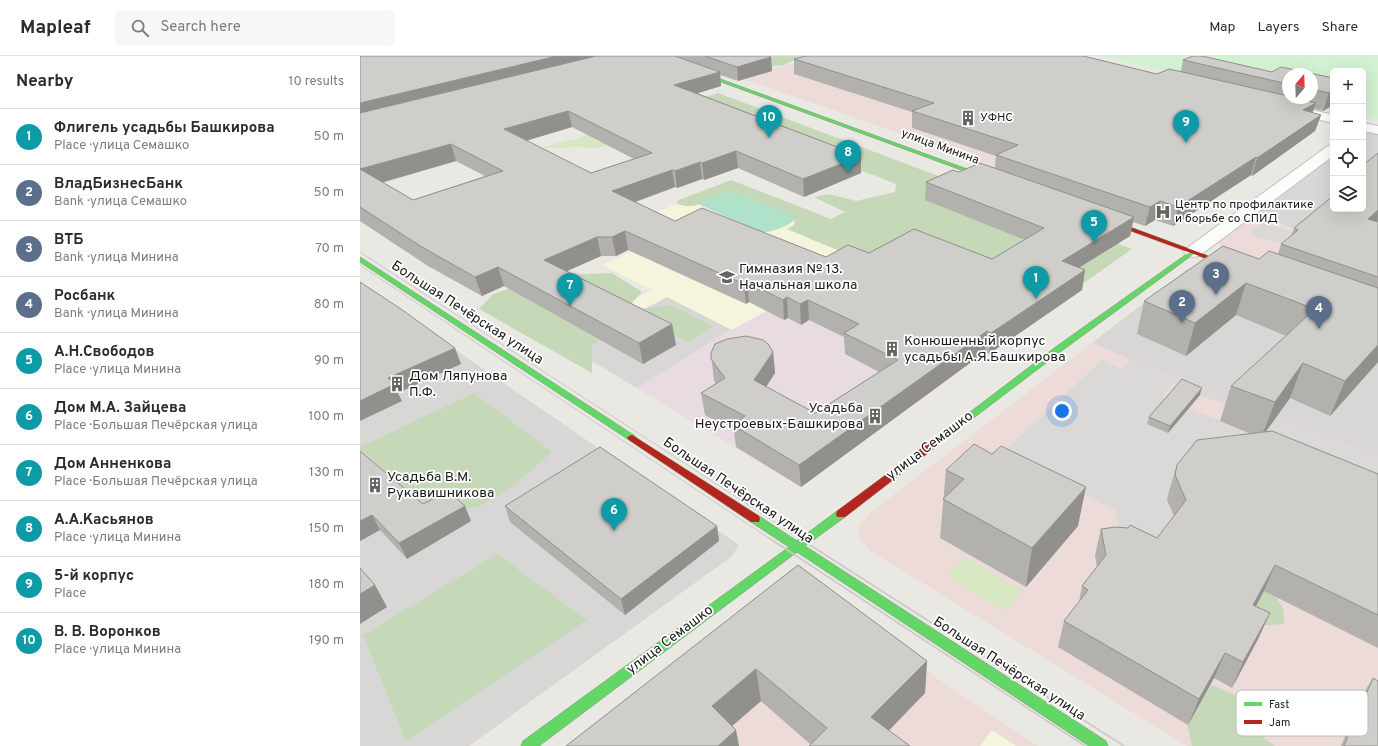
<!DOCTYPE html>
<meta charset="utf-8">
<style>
:root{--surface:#fff;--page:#f7f7f7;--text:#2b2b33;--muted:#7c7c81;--line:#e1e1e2;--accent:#db2777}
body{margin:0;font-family:Overpass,sans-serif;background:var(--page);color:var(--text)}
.controls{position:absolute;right:12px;top:12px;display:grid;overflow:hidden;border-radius:6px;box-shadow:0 4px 16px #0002}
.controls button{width:36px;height:36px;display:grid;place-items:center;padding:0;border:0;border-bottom:1px solid var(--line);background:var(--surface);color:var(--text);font:20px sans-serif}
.compass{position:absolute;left:922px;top:12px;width:36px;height:36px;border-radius:50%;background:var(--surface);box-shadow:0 4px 16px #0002;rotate:19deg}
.you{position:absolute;left:702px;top:355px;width:14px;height:14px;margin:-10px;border:3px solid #fff;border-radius:50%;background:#1a73e8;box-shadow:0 0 0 6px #1a73e833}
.badge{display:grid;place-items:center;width:26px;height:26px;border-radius:50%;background:var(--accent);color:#fff;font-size:13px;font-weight:700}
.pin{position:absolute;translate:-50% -33px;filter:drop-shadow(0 1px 2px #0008)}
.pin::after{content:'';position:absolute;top:21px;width:14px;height:12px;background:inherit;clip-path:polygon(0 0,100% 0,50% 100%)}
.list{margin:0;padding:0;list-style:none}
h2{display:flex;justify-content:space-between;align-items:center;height:52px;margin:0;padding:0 16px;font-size:17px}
h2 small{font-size:13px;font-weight:400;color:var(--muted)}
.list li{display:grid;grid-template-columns:26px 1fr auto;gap:12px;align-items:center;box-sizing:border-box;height:56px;padding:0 16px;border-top:1px solid var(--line)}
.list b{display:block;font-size:15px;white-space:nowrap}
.list p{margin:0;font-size:13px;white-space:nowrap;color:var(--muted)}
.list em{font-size:13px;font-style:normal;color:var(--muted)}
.icon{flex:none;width:22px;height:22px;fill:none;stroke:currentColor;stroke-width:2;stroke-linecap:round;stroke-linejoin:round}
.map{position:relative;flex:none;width:1018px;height:690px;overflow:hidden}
header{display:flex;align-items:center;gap:24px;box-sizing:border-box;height:56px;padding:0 20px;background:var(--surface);border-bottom:1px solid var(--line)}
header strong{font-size:19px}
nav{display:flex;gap:22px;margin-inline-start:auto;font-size:14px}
.search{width:280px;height:36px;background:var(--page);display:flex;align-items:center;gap:10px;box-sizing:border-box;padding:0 14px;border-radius:6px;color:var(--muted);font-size:15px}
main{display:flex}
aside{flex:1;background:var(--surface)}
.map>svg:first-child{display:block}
</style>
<header>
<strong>Mapleaf</strong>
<div class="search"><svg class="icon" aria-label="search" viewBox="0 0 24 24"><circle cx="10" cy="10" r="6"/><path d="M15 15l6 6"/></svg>Search here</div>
<nav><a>Map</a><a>Layers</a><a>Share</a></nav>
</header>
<main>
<aside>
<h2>Nearby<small>10 results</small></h2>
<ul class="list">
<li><span class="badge" style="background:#0f9aa8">1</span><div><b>Флигель усадьбы Башкирова</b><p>Place · улица Семашко</p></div><em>50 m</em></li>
<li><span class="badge" style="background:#5c6f8a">2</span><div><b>ВладБизнесБанк</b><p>Bank · улица Семашко</p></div><em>50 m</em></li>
<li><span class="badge" style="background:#5c6f8a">3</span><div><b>ВТБ</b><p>Bank · улица Минина</p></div><em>70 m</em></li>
<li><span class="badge" style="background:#5c6f8a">4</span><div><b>Росбанк</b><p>Bank · улица Минина</p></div><em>80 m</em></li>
<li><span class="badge" style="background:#0f9aa8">5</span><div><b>А.Н.Свободов</b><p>Place · улица Минина</p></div><em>90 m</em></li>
<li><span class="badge" style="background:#0f9aa8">6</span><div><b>Дом М.А. Зайцева</b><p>Place · Большая Печёрская улица</p></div><em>100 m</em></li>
<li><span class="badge" style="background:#0f9aa8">7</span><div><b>Дом Анненкова</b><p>Place · Большая Печёрская улица</p></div><em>130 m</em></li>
<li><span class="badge" style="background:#0f9aa8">8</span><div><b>А.А.Касьянов</b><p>Place · улица Минина</p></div><em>150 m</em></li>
<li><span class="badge" style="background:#0f9aa8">9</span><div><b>5-й корпус</b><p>Place</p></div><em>180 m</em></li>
<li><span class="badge" style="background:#0f9aa8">10</span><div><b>В. В. Воронков</b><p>Place · улица Минина</p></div><em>190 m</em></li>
</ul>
</aside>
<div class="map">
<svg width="1018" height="690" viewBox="0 0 1018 690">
<rect width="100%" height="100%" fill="#eae8e3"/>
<path fill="#d9d7d5" d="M1010,76L1018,77V186L1000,194L892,159L973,100V153H1003V78Z
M839,211L1018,273V401L771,304L732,287L829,212Z
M0,228L379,489L371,501L109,690H0Z
M307,241L372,274L277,332L210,292Z"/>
<path fill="#ecdbd8" d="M457,0L713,138L381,22Z
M892,159L1000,193L1018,252L864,196L858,189L859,184Z
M732,287L771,304L1018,401V690H827L509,494L498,480L500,468L510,457Z
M437,528L678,690H217Z"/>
<path fill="#e8dce2" d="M489,209L509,248L621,301L606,310L567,339L486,397L441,431L277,332L371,273Z"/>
<path fill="#f5f4dd" d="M368,128L472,172L489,209L372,274L307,241L210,292L196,284L292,234L242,209L313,176L284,161Z
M632,674L656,690H620Z"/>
<path fill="#d6e7c1" d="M226,79L247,89L234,93L224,91L182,92L207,84L210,85L221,82L219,81Z
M604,501L662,535L645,555L586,519Z"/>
<path fill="#c5d9b8" d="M409,0H485L434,4L424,9L407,11L406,1Z
M358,37L772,193L721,229L515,210L427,173L434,169L435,163L370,136C353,143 333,156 316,147L319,144L371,124L471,163L485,156L454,141L469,138L496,145L535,136L536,128L327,47Z
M252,217L282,236L265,255L312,249L353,271L328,286L273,261L232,289V317L119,253L132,239L180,220Z
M114,337L192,396L155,428L119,451L69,454L0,393V391Z
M137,498L227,564L46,686L3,579Z
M876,518L915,540L923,552L924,568L899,570Z
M853,629L905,652L908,665L904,682L915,690H832L822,644Z"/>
<path fill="#d1f1d0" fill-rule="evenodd" d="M742,0H1018V63L1008,61L1006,63L1003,62V15H973V55ZM928,18H952V42H928Z"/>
<path fill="#afe1cb" d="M370,135L432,159L436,162C430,170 411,177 401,176L340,149V147L345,143Z"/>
<path fill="#dad9d7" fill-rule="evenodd" d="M903,167L932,176L920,188L889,178Z
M742,304L761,313L771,304L1018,401V449L807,444L813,460L820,467L806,486L763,488L755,454L640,399ZM813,328L911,367L901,382L802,341Z"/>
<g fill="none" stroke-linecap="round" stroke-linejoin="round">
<defs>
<path id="street" d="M932,49L973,59V67L928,56L926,53L928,50Z
M1003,67L1018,70V78L1003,75Z
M973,89V100L839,200L833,201L827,200L824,196L827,192L968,90Z"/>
<path id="fast" d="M291,0H297L637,124L632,125Z
M833,194L835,195V197L703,294L603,370H597L595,368L597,366L697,290Z
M0,201L275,380L277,382L275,384H269L0,206Z
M481,454L485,455L486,458L485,461L445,490L746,685L748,690H729L437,496L179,690H161L163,685L429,491L391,466L390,463L391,460H399L437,485L477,455Z"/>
<path id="jam" d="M743,161L846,199L848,200L844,202L842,201L741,164V162Z
M600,365L605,368L603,370L485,461H477L476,458L477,455L597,366Z
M272,379L399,460L400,463L399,466H391L269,384L267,382L269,380Z"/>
</defs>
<use href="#street" stroke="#c2c2bf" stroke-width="2"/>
<use href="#fast" stroke="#91927c" stroke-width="1"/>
<use href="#jam" stroke="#91927c" stroke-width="1"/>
<use href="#street" fill="#fcfcfb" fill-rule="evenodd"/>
<use href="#fast" fill="#63d668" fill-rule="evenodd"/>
<use href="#jam" fill="#b3261e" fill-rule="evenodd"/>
<path stroke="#c9c9c8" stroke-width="1" d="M0,196L441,483
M0,209L410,483"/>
<path stroke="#c9c9c8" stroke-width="1.5" d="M409,482L725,690
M439,482L764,690"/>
</g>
<path fill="#b3b1ae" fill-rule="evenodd" d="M0,0H409L411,1L412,15L378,25L360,19L361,30L337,37L501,100V117L444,141L378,112L344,124L342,123L317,132L315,131L275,146L315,165L342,152L466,201L488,189L509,197L554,173L632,203L665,184L565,144L566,126L593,114L599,116L620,107L635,112L636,100L552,72V56L434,18V3L446,0H723L797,18L809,13L821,15L823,4L833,0H842L912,16L921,11L973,22V49L963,55L954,53L952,57L961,59L955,75L892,120L891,119L813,170L795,164L785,170L773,166L770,180L719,212L725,214L722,234L629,298L625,296L441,431L376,391L374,375L345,359L341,337L356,328L354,324L351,297L355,288L367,283L386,280L403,284L408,288L413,296L415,317L406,331L455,357L519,316L485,298L484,281L449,264L441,269L428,262L424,264L389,246L386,248L268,194L256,200H241L207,215L312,268L316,289L283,308L144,230L122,240L68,210L0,165ZM928,18H952V42H928ZM212,71L274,103L231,117L166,85ZM96,105L125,120L53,144L22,126Z
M1018,97V306L970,360L930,342L906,376L1018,418V592L904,535L896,550L910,557L898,583L872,632L854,622L828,669L698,591L704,565L719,546L722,530L737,511L735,499L741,473L797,482L814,460L807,444L809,435L817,409L891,378L860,365L871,330L926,280L876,259L826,300L777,278L784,245L899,203L918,198L921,188L931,180L934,172L972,141L973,138V153Z
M840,339L808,377L787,368L789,361Z
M0,395L63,448L111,465L47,503L20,474L0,485Z
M586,414L718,470L666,531L580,482Z
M145,450L357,470L359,485L265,559L150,466Z
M438,509L567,605L565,637L529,674L450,688L401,645L372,670L206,690Z
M1013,622L1018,690H981L1003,638Z"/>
<path fill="#92908d" d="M197,0H257L0,63V47Z
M411,1L412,15L378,25L377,11Z
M360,16L361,30L316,44L314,29Z
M973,35V49L963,55L969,37Z
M956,47L950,63L943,54Z
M208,55L212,71L148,90L144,73Z
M961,59L955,75L892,120L897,102Z
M91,88L96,105L7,131L0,113Z
M376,95L378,112L344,124L342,107Z
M501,100V117L444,141L443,123Z
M896,101L891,119L813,170L818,151Z
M340,106L342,123L317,132L315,115Z
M312,114L315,131L256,153L252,135Z
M800,145L795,164L785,170L790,151Z
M1018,154V171L1008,163Z
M774,161L770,180L699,224L702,205Z
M265,175L268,194L256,200L252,181Z
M237,181L241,200L189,223L184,204Z
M138,211L144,230L122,240L115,221Z
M725,214L722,234L629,298L631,277Z
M387,226L389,246L386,248L384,228Z
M886,227L876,259L826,300L835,267Z
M427,241L428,262L424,264L423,244Z
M448,244L449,264L441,269L440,248Z
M312,268L316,289L283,308L279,287Z
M627,275L625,296L441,431L439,409Z
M1018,289V306L970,360L985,325Z
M95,292L101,308L38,337L42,345L0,365V345L28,322Z
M413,296L415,317L396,346L394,324Z
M943,307L930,342L901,382L915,346Z
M842,332L840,339L808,377L810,370Z
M726,431L718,470L666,531L672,492Z
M105,450L111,465L47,503L39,487Z
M12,459L20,474L0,485V465Z
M357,470L359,485L265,559L261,543Z
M915,509L904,535L882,575L893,549Z
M15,529L27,551L0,568V538Z
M910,557L898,583L872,632L883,606Z
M865,597L854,622L828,669L839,643Z
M567,605L565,637L514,690L511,661Z
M396,613L401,645L358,682L352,650Z
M376,674L379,690H358Z"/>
<path fill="#d0ceca" stroke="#92908d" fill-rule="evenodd" d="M0,0H197L0,47Z
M236,0H315L360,16L314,29L501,100L443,123L376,95L342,107L340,106L315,115L312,114L252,135L315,165L342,152L466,201L488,189L509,197L554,173L632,203L684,172L566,126L593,114L599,116L620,107L774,161L702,205L725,214L631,277L627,275L439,409L373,369L385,360L341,337L365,322L351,303V297L355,288L367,283L386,280L403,284L408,288L413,296L394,324L455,357L538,304L484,277L499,268L448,244L440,248L427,241L423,244L387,226L384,228L265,175L252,181H237L184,204L312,268L279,287L138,211L115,221L62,191L0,151V57ZM208,55L292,97L231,117L144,73ZM91,88L143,115L53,144L0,113Z
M345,0H409L411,1L377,11Z
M446,0H723L797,18L809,13L928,40V42H935L956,47L943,54L961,59L897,102L896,101L818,151L800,145L790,151L636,99L658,89L552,55L574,47L434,3Z
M833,0H842L912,16L921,11L973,22V35L969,37L952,33V18H928V28L823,4Z
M1018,97V154L1008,163L1018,166V221L921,188L938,174L934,172L973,140V153H1003V109Z
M863,190L899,203L909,195L1018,232V289L985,325L943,307L915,346L871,330L955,253L886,227L835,267L784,245Z
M0,226L41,253L95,292L28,322L35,328L0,345Z
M822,323L842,332L810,370L789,361Z
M912,375L1018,418V559L915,509L893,549L910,557L883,606L865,597L839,643L704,565L728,534L722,530L746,499L741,473L756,471L768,472L770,469L797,482L826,444L815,419L817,409L837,384Z
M614,388L632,398L641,390L726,431L672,492L583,443L604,423L586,414Z
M240,391L357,470L261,543L145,450Z
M0,395L63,448L88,435L105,450L39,487L12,459L0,465Z
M438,509L567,605L511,661L550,690H449L467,672L396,613L352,650L376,674L358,690H206Z
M0,512L15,529L0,538Z
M1013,622L1018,625V690H984Z"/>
<defs>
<symbol id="building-bare" viewBox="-9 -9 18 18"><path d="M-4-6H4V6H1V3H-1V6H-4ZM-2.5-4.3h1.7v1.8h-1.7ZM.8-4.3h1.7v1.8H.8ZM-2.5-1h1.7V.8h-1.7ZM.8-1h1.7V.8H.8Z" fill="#636361" stroke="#fff" stroke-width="2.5" paint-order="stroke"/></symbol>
<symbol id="hospital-bare" viewBox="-9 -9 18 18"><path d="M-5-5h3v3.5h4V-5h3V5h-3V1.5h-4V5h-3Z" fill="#636361" stroke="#fff" stroke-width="2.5" paint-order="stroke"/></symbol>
<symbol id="school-bare" viewBox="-9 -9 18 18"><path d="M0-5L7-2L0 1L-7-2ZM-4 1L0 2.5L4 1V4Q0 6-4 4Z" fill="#636361" stroke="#fff" stroke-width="2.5" paint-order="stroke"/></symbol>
</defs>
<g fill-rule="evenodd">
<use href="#building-bare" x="597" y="51" width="22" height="22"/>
<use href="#hospital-bare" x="792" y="145" width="22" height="22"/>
<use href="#school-bare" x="356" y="210" width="22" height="22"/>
<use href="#building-bare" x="521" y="282" width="22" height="22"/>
<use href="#building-bare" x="26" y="317" width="22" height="22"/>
<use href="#building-bare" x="504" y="349" width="22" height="22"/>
<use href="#building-bare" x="4" y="418" width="22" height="22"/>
</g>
<g text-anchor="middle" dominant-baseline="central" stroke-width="3.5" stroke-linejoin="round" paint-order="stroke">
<g font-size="12" fill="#1b1b1b" stroke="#fff" text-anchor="start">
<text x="620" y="62">УФНС</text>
<text x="815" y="149">Центр по профилактике<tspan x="815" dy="14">и борьбе со СПИД</tspan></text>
</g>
<g font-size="12" fill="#1b1b1b" stroke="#fff">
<text transform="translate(580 91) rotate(20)">улица Минина</text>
</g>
<g font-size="14" fill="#1b1b1b" stroke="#fff" text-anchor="start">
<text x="379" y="213">Гимназия № 13.<tspan x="379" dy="16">Начальная школа</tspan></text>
<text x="544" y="285">Конюшенный корпус<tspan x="544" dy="16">усадьбы А.Я.Башкирова</tspan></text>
<text x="49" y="320">Дом Ляпунова<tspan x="49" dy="16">П.Ф.</tspan></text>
<text x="503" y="352" text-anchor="end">Усадьба<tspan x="503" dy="16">Неустроевых-Башкирова</tspan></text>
<text x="27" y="421">Усадьба В.М.<tspan x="27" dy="16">Рукавишникова</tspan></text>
</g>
<g font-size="14" fill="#1b1b1b" stroke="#fff">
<text transform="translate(107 257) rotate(33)">Большая Печёрская улица</text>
<text transform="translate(570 390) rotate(-37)">улица Семашко</text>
<text transform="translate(378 435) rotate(34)">Большая Печёрская улица</text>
<text transform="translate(310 584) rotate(-37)">улица Семашко</text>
<text transform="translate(649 613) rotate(33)">Большая Печёрская улица</text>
</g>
</g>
<rect x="876" y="634" width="132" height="46" rx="6" fill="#fff" stroke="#bbb" stroke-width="1"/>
<rect x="884" y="646" width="18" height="4" fill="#63d668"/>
<rect x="884" y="664" width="18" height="4" fill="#b3261e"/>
<g font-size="11" fill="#1b1b1b">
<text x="909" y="652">Fast</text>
<text x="909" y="670">Jam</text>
</g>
</svg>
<div class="controls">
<button>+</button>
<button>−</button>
<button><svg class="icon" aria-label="locate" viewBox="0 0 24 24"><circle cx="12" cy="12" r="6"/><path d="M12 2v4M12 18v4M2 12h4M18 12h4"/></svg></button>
<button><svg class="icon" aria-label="layers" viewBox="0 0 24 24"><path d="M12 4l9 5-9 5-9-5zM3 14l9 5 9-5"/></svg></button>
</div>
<svg class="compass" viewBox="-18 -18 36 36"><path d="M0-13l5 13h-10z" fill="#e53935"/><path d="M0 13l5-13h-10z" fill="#7c7c81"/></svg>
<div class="you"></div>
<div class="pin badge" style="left:676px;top:243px;background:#0f9aa8">1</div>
<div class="pin badge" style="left:822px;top:267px;background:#5c6f8a">2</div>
<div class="pin badge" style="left:856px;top:239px;background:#5c6f8a">3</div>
<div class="pin badge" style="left:959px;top:273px;background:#5c6f8a">4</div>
<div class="pin badge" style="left:734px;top:187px;background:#0f9aa8">5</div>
<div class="pin badge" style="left:254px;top:475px;background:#0f9aa8">6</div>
<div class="pin badge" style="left:210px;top:250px;background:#0f9aa8">7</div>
<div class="pin badge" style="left:488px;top:117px;background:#0f9aa8">8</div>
<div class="pin badge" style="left:826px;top:87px;background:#0f9aa8">9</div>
<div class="pin badge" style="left:409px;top:82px;background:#0f9aa8">10</div>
</div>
</main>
